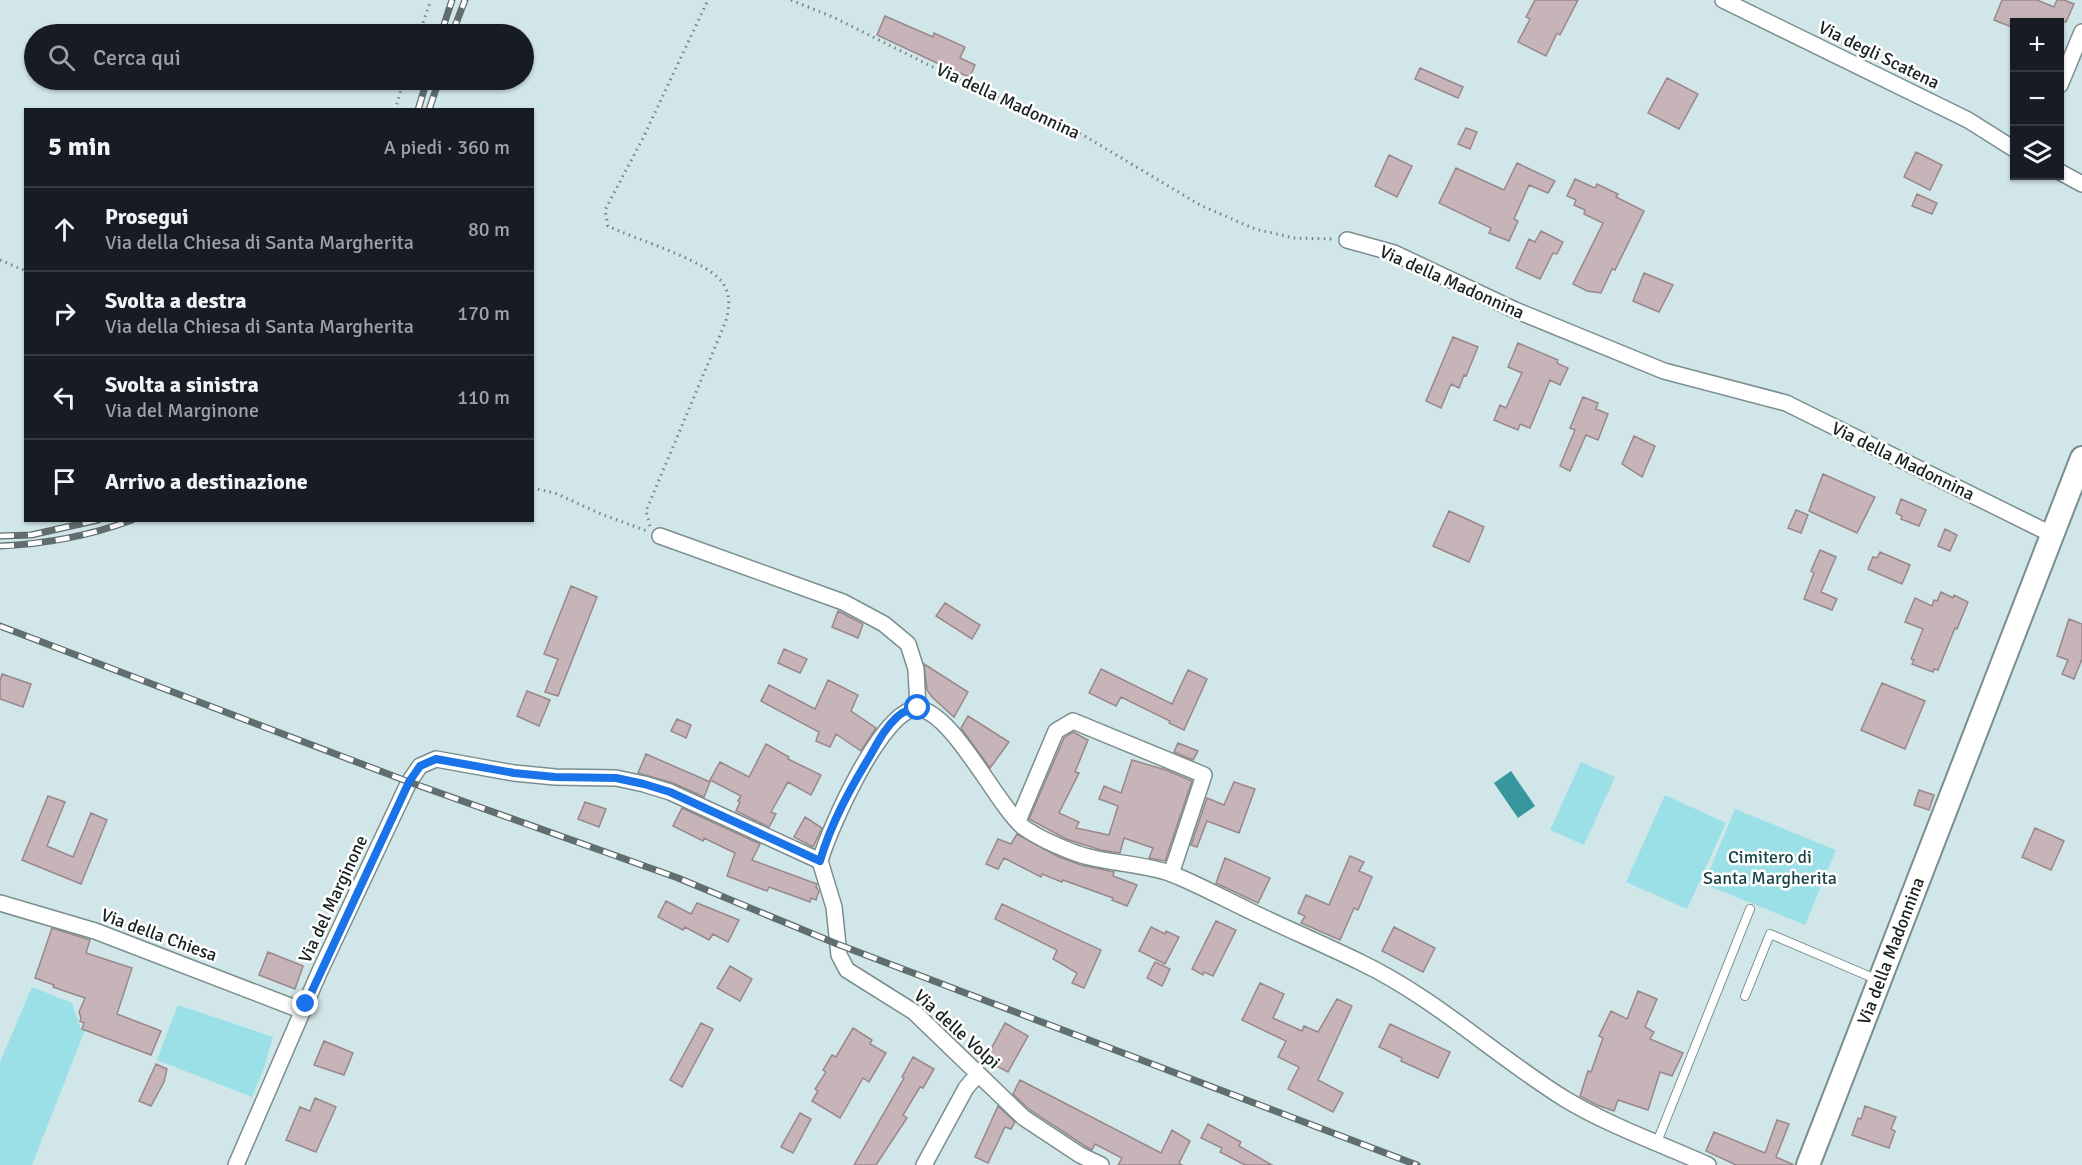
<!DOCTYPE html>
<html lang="it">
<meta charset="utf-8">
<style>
:root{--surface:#171b24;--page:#20242c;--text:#f1f3f6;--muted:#9ea1a6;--line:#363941}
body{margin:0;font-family:Signika,sans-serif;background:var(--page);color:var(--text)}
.controls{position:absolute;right:18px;top:18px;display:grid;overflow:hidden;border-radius:0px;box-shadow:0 2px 4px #0004}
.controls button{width:54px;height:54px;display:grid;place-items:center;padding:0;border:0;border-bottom:2px solid var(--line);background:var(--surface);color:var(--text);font:30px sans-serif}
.stop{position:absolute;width:18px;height:18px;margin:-14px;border:4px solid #1a73e8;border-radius:50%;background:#fff}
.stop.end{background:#1a73e8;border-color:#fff;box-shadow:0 2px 6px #0008}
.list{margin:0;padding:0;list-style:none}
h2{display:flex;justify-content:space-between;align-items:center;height:78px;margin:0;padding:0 24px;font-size:26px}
h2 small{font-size:20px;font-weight:400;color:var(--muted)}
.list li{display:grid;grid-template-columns:39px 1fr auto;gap:18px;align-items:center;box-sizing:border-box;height:84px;padding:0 24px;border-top:2px solid var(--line)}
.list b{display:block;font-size:22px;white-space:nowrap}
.list p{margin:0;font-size:20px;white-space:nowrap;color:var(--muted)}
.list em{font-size:20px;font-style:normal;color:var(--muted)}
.icon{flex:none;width:33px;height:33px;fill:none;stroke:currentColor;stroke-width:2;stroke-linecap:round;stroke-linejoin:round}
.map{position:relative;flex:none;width:2082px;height:1165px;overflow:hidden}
.search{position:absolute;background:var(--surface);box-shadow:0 2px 4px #0004;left:24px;top:24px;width:510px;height:66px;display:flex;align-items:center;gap:15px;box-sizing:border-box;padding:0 21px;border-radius:33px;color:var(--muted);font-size:22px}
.panel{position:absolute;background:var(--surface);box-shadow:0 2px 4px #0004;left:24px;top:108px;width:510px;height:414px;border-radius:0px}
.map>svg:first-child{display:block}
</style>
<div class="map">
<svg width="2082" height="1165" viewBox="0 0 2082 1165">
<rect width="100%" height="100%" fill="#d1e6e8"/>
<path fill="#9ae0e6" d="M1581,762L1615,777L1584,845L1550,830Z
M1665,795L1726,823L1687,909L1626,882Z
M1735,809L1836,850L1805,925L1704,884Z
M32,987L72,1003L81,1029L85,1030L32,1165H0V1062Z
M178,1005L273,1037L264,1068L252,1097L157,1060Z"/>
<path fill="#37969e" d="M1511,771L1535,806L1518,818L1494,783Z"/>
<path fill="#c7b4b8" stroke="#99878b" stroke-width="1.5" d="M1535,0H1578L1560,35L1557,33L1546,56L1518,42L1530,19L1526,17Z
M2002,0H2037L2054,7L2057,0H2064L2074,4L2066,22H2014V28L1994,20Z
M885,16L933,37L934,33L965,47L960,58L975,65L970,77L954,71L877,35Z
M1420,68L1463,87L1458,98L1415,79Z
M1667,78L1698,94L1679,129L1648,113Z
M1466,128L1477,132L1470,149L1458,144Z
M1916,152L1942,165L1930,190L1904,177Z
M1389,155L1412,166L1397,197L1375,186Z
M1517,163L1555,181L1548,193L1529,185L1514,219L1518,221L1509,241L1489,233L1491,228L1439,203L1456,168L1504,190Z
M1575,179L1595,188L1597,184L1618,194L1616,197L1644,211L1615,270L1612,269L1601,293L1587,291L1573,284L1603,223L1584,214L1585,210L1574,205L1576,200L1567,196Z
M1917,194L1937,203L1932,214L1912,206Z
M1541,231L1563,242L1557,254L1553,253L1540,279L1516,268L1529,239L1535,242Z
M1644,273L1673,285L1659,312L1633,301Z
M1453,337L1478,347L1466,376L1464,375L1459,388L1451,384L1441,408L1426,401Z
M1518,343L1558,360L1557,363L1568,368L1560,385L1550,380L1530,428L1520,424L1518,430L1494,420L1500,405L1506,408L1522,373L1508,367Z
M1583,397L1598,403L1596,409L1608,414L1598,440L1586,435L1570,471L1560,466L1575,430L1570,428Z
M1634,436L1655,446L1642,477L1622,464Z
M1823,474L1875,497L1857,533L1809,511Z
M1901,499L1926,510L1919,526L1901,519L1902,516L1896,513Z
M1796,510L1808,515L1801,533L1788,528Z
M1449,511L1484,527L1469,562L1433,546Z
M1945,529L1957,535L1950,551L1938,546Z
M1820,550L1836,557L1821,592L1837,599L1832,610L1804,599L1814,573L1811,571Z
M1880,552L1910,565L1902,584L1868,569L1873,557L1877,558Z
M571,586L597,597L558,696L545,692L558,659L544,654Z
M1941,592L1953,598L1954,595L1968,602L1957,629L1955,628L1938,670L1934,669L1933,672L1912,664L1914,660L1911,659L1923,629L1905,622L1915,598L1932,606L1934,600L1937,601Z
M945,603L980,625L972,639L936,616Z
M838,611L863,624L858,638L832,627Z
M2069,619L2082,624V659L2074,679L2062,674L2068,660L2057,656Z
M784,649L807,659L800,673L778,663Z
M924,664L968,692L954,717L932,697L927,690Z
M1101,669L1172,704L1188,670L1207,679L1184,730L1169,723L1170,721L1121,697L1116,706L1089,693Z
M2,674L31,684L23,707L0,699V681Z
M828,680L858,695L851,711L876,728L861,751L836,734L830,747L816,741L819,732L761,701L769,685L815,709Z
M1882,683L1925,701L1905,749L1861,730Z
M527,691L550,700L539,726L517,716Z
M968,716L1009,742L990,768L961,728Z
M677,719L691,725L686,738L671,731Z
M1073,732L1088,740L1075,772L1079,773L1059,813L1079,822L1076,828L1109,835L1118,806L1099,799L1104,786L1121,793L1132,760L1166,770L1192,781L1165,861L1149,858L1153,848L1124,838L1120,853L1101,850L1066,839L1029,819L1064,738Z
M1178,743L1198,751L1193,760L1174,752Z
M766,744L789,757L788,759L821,775L811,795L788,782L771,812L776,814L769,827L736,811L740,802L738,801L741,796L710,780L720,762L749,777Z
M646,754L710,782L704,797L673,783L638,773Z
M1234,782L1255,789L1239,833L1207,821L1197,847L1191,845L1207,798L1224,805Z
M1919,790L1934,795L1929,810L1914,805Z
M48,796L65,802L47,846L73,857L91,813L107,820L81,884L22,860Z
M585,802L606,809L599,827L578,819Z
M682,808L760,844L752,860L817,884L816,887L819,891L816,900L811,898L810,902L769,887L767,891L727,876L735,853L704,838L703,841L673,826Z
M805,817L822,828L813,847L794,837Z
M2035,828L2064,841L2051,870L2022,857Z
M1017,834L1059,857L1081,865L1114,872L1113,876L1137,885L1127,906L1112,900L1113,898L1063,880L1062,882L1042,874L1041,877L1004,858L998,869L986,864L998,839L1011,844Z
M1350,856L1364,862L1359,871L1372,877L1358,910L1354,908L1340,940L1301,923L1305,916L1298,913L1306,895L1329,905Z
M1225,858L1270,878L1258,903L1216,883Z
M666,901L691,914L697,903L739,920L728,942L713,934L709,940L685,927L683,930L658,917Z
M1002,904L1101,950L1084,988L1072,983L1077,973L1053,959L1057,950L995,919Z
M1216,921L1236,930L1213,976L1204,972L1203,975L1192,969Z
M1151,927L1165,934L1166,931L1179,937L1165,964L1139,951Z
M1394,927L1435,948L1423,972L1382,951Z
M52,928L90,940L86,953L132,968L117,1014L161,1031L151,1055L82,1029L84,1023L80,1021L81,1018L79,1012L85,998L53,987L54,985L35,978Z
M268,952L303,966L295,989L259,975Z
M1155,962L1170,969L1162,986L1147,978Z
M730,966L752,979L740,1001L717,988Z
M1260,983L1284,994L1273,1018L1302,1031L1304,1026L1318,1032L1337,999L1352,1006L1318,1080L1343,1093L1333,1112L1288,1089L1299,1067L1278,1057L1286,1041L1242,1020Z
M1638,991L1657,999L1645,1027L1654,1032L1650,1039L1683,1053L1672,1076L1660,1072L1648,1110L1618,1100L1614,1111L1597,1105L1580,1096L1588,1071L1591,1072L1603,1038L1599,1036L1611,1011L1627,1019Z
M701,1023L713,1029L682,1087L670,1080Z
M1005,1023L1028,1036L1008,1072L985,1060Z
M1390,1024L1450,1052L1438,1078L1401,1061L1402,1058L1379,1047Z
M853,1028L872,1040L870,1044L886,1053L869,1082L863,1078L840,1118L812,1101L818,1091L815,1089L826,1072L823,1070L832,1055L836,1057Z
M324,1041L353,1053L344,1075L314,1065Z
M913,1057L934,1069L923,1088L920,1087L903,1115L907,1118L876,1165H854L904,1078L902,1077Z
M156,1064L167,1069L164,1082L151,1106L139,1101Z
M1020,1080L1161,1153L1172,1130L1190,1141L1179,1163L1182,1165H1118L1122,1158L1095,1144L1092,1150L1085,1146L1030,1110L1013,1094Z
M315,1098L336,1107L316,1152L286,1140L300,1107L310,1111Z
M998,1106L1015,1122L1011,1129L1005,1127L988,1163L975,1157Z
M1865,1106L1896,1117L1891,1129L1895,1131L1889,1148L1852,1135L1858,1118L1861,1119Z
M800,1113L811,1119L793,1153L781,1147Z
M1777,1120L1789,1124L1776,1157L1794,1165H1736L1706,1151L1714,1132L1765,1153Z
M1208,1124L1241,1142L1239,1146L1272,1165H1245L1220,1152L1222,1148L1201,1138Z"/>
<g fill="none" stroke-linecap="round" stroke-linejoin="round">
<defs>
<path id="lane" d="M1745,996L1770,934L1878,980
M1657,1142L1750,909"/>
<path id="street" d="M1723,0L1968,120L2014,149
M2060,85L2082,32
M2060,172L2082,184
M1347,240L1394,253L1515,310L1664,371L1786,403L2053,535
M660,536L843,602L884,624L908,644L916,669L918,708
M1018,821L1056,731L1073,721L1204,775L1171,874
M820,861C829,829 882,710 916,709C950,707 996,804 1023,827C1030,832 1039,837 1047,841C1060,847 1075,854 1089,857C1116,864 1146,864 1172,874C1197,884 1223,898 1248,910C1285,928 1323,944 1360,962C1437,999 1494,1055 1565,1099C1610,1126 1661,1144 1708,1165
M820,861L834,907L839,955L847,970L914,1012L1024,1118L1080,1155L1101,1165
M0,903L95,931L303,1011
M236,1165L319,973L409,782L420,766L436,759L514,773L555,777L616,778L644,784L670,792L820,861
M924,1165L966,1088L978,1074"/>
<path id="secondary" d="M1808,1165L2082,458"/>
</defs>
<use href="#lane" stroke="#7a8e8f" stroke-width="10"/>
<use href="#street" stroke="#7a8e8f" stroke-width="18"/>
<use href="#secondary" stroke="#7a8e8f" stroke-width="26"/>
<path stroke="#778586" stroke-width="3" stroke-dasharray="1.5 4.5" stroke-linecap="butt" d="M791,0L833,17L947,74L1078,132L1200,205L1255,229L1294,238L1334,239
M419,34L431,0
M395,110L404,80
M0,260L26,271
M532,488L555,493L601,514L647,531
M650,526L646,511L726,321C729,308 731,297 724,285C711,261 634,239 608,226L605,210L643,138L708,0"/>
<use href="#lane" stroke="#fff" stroke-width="8"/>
<use href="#street" stroke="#fff" stroke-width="15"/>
<use href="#secondary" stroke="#fff" stroke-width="22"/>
<defs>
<path id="rail" d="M441,34L452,0
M452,34L465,0
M418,110L427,80
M429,110L439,80
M0,536L31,535L98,520
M0,546C45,544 89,536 132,520
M0,626L409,782L678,878L837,944L1417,1165"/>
</defs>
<use href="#rail" stroke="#616e6f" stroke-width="7"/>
<use href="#rail" stroke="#fff" stroke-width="4.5" stroke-dasharray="14" stroke-linecap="butt"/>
</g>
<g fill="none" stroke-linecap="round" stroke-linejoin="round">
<path stroke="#1a73e8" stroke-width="8" d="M306,1004L409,782L420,766L436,759L514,773L555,777L616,778L644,784L670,792L820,861C831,823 850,789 870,756C878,742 885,728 897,717C903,711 909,710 918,708"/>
</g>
<g text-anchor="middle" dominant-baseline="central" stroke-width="5" stroke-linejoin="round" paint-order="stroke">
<g font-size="18" fill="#192121" stroke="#fff">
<text transform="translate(1879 55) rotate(26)">Via degli Scatena</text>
<text transform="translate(1008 101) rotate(25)">Via della Madonnina</text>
<text transform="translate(1452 282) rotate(24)">Via della Madonnina</text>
<text transform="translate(1903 461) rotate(26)">Via della Madonnina</text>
<text transform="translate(333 899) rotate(-65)">Via del Marginone</text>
<text transform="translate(159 935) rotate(20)">Via della Chiesa</text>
<text transform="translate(1891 951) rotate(-69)">Via della Madonnina</text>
<text transform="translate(957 1029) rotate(42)">Via delle Volpi</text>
</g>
<g font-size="18" fill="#1a4548" stroke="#fff">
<text x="1770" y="857">Cimitero di<tspan x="1770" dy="21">Santa Margherita</tspan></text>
</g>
</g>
</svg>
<div class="controls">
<button>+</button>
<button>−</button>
<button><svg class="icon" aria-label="layers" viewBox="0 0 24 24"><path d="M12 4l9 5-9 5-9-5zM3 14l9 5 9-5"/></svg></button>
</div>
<div class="stop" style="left:918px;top:708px"></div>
<div class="stop end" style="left:306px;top:1004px"></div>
<div class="search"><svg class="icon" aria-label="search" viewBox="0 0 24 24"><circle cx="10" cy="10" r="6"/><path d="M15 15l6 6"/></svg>Cerca qui</div>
<section class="panel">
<h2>5 min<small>A piedi · 360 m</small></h2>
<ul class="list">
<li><svg class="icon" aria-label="ahead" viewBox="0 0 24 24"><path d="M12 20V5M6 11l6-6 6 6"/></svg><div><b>Prosegui</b><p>Via della Chiesa di Santa Margherita</p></div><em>80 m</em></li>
<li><svg class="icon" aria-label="right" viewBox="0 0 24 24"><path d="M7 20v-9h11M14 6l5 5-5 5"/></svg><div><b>Svolta a destra</b><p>Via della Chiesa di Santa Margherita</p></div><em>170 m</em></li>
<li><svg class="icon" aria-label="left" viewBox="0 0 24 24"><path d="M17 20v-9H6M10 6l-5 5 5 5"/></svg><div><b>Svolta a sinistra</b><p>Via del Marginone</p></div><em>110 m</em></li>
<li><svg class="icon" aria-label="arrive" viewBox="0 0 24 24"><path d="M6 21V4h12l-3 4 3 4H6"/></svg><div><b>Arrivo a destinazione</b></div></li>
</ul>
</section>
</div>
